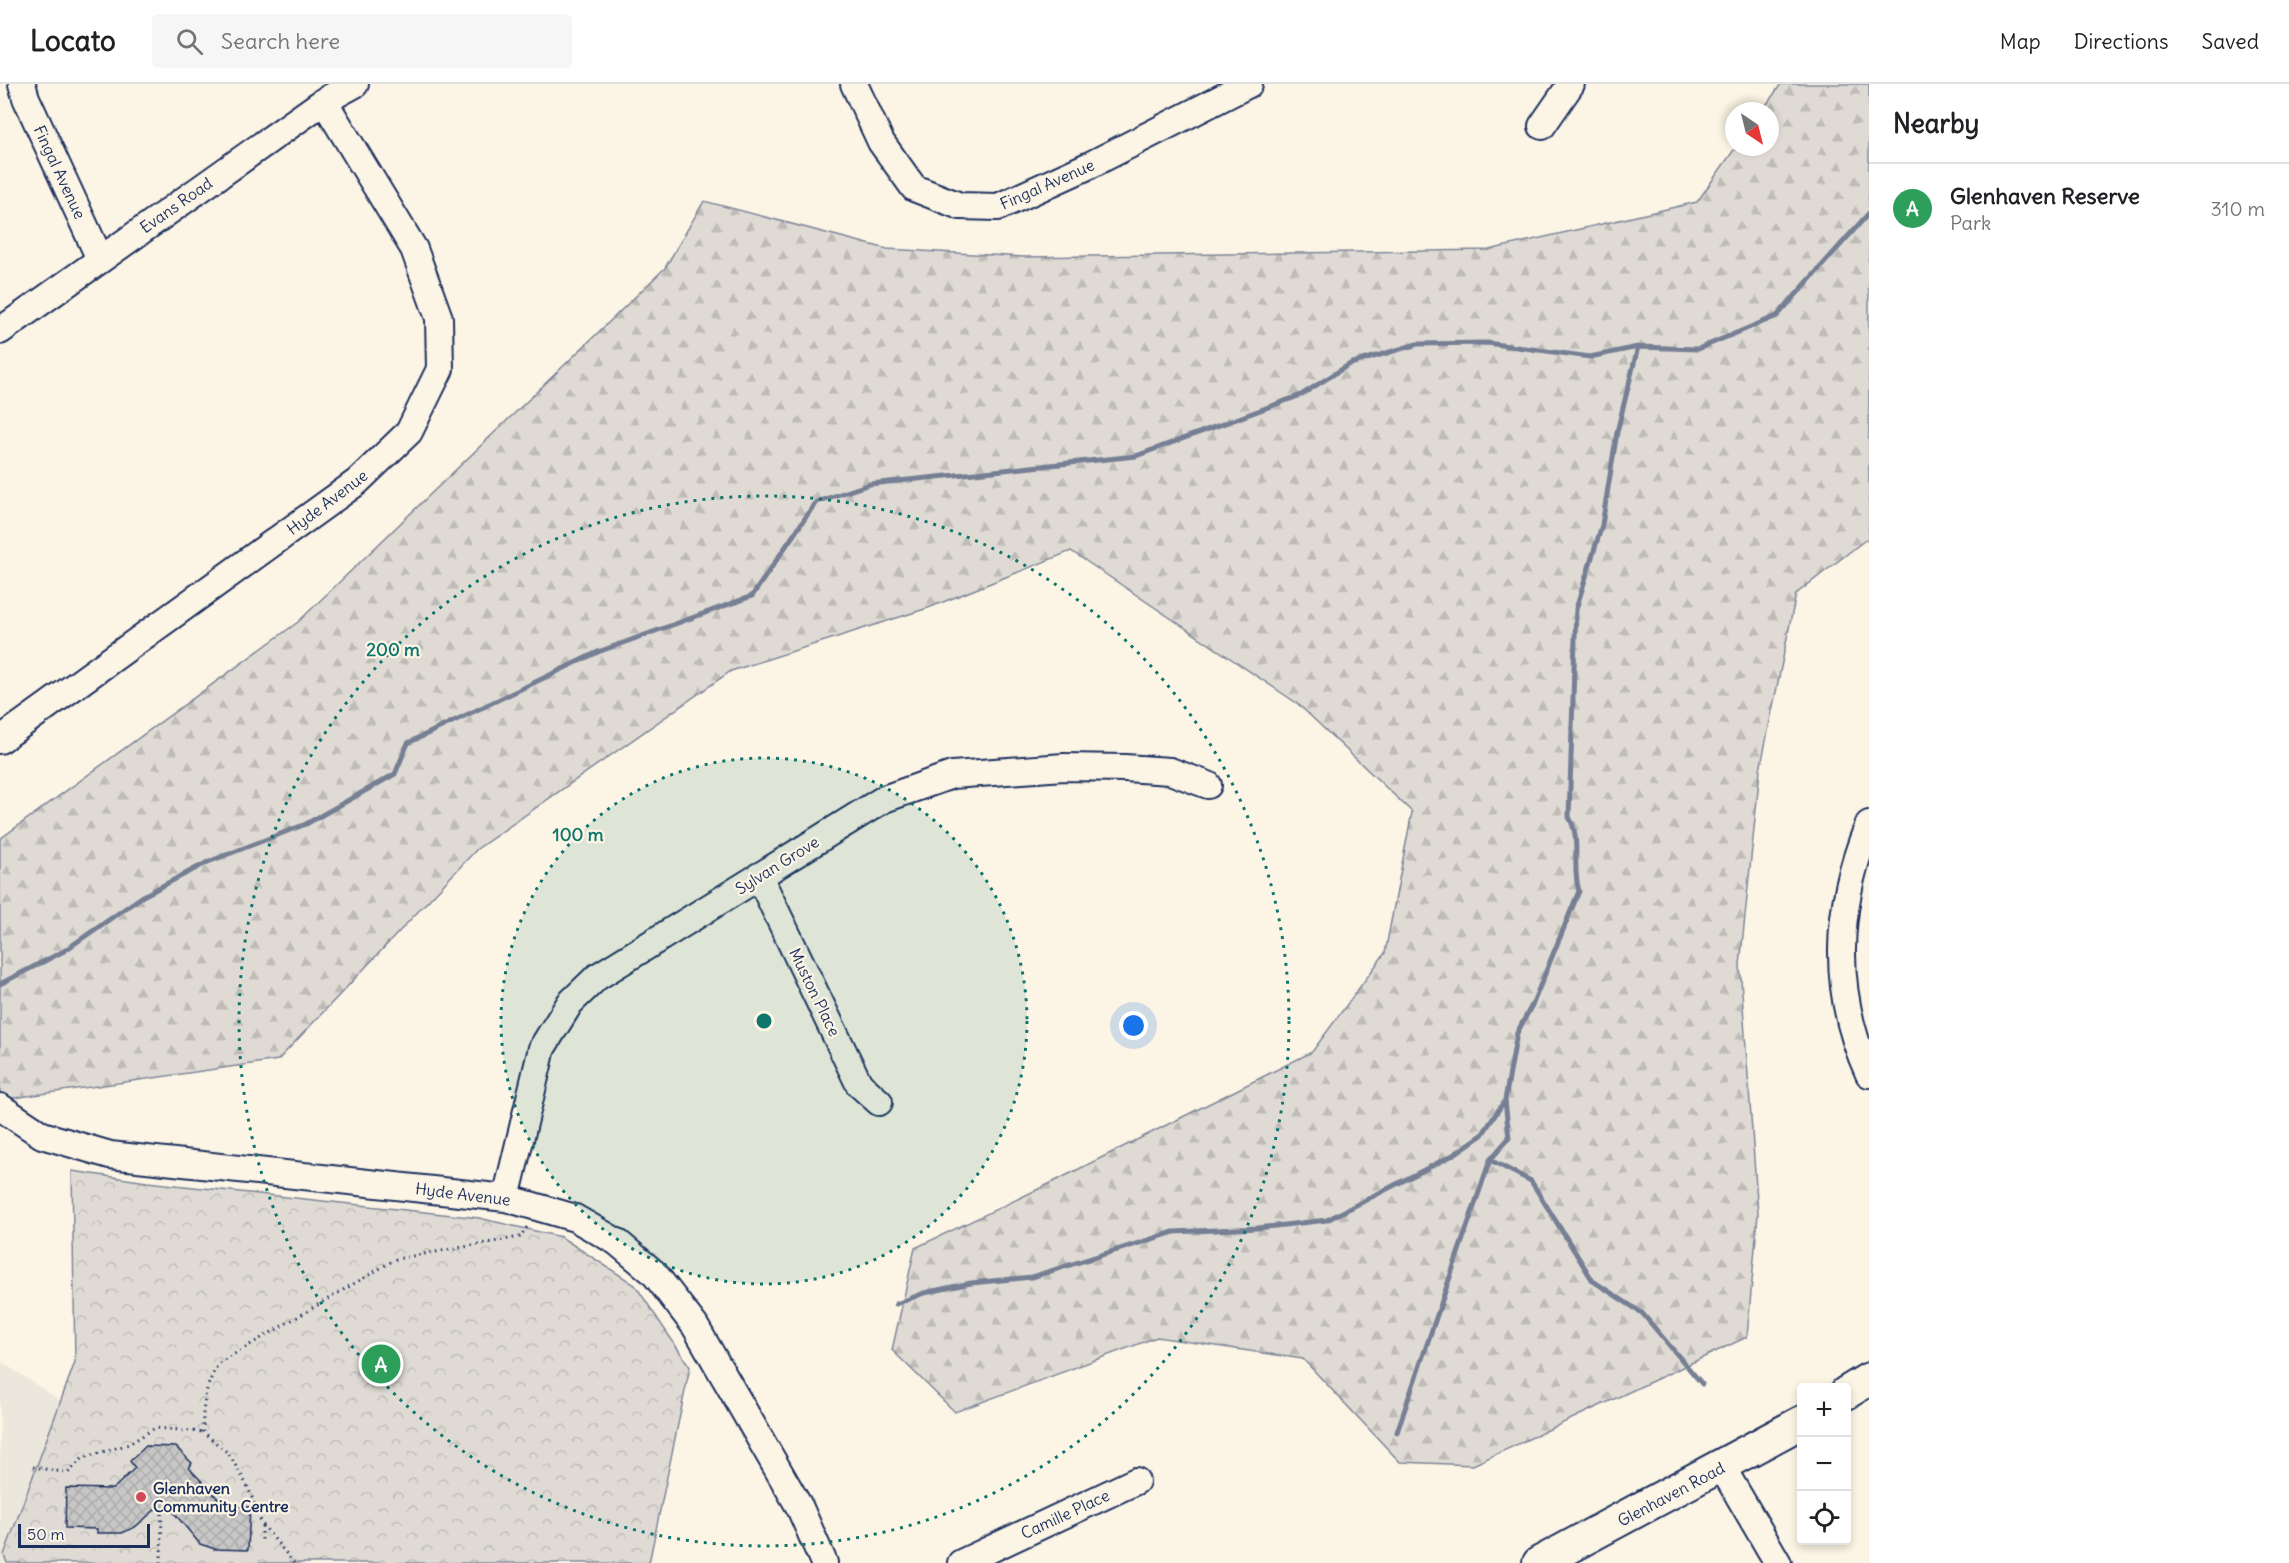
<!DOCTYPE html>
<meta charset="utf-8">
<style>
:root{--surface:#fff;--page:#f6f6f6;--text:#202124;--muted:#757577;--line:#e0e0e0;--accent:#0b8043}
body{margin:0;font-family:Delius,sans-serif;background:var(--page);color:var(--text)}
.controls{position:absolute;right:18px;bottom:18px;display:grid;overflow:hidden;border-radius:6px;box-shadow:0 3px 9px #0003}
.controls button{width:54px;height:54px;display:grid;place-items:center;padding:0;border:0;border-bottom:2px solid var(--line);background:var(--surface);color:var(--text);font:30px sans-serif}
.compass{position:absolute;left:1725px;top:18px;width:54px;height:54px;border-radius:50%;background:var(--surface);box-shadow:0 3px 9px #0003;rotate:145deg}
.scale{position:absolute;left:18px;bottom:15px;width:132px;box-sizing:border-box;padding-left:6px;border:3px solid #1b2f5e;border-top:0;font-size:16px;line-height:21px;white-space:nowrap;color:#1b2f5e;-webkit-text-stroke:4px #fcf5e5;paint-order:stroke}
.you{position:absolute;left:1134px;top:942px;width:21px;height:21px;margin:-15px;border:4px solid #fff;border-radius:50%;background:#1a73e8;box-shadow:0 0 0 9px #1a73e833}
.badge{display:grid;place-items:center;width:39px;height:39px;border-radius:50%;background:var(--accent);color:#fff;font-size:20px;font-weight:700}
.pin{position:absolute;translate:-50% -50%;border:3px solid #fff;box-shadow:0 2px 6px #0006}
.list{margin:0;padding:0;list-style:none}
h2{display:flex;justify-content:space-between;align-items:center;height:78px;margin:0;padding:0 24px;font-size:26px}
h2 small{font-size:20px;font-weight:400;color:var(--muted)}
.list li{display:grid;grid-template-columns:39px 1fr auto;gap:18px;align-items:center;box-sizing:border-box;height:90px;padding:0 24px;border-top:2px solid var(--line)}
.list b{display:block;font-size:22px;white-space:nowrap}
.list p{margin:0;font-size:20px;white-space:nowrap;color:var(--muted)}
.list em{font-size:20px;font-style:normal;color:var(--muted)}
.icon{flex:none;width:33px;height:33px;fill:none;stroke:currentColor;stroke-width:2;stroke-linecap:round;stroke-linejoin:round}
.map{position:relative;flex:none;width:1869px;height:1479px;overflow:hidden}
header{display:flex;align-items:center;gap:36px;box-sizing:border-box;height:84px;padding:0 30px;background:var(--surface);border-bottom:2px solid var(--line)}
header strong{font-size:28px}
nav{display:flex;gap:33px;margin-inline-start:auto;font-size:21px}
.search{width:420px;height:54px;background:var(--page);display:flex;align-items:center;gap:15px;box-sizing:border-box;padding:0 21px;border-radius:6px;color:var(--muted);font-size:22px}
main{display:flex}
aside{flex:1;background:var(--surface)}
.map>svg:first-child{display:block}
</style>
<header>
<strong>Locato</strong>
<div class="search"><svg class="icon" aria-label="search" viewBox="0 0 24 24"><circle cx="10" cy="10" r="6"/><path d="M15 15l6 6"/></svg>Search here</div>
<nav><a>Map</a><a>Directions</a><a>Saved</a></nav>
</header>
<main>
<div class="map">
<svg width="1869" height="1479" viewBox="0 0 1869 1479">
<defs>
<pattern id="forest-firs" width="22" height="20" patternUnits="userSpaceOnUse" patternTransform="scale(1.5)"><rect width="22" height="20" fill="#dfdbd4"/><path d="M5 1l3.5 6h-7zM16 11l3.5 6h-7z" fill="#bfbcb8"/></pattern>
<pattern id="park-crowns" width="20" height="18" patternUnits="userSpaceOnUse" patternTransform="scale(1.5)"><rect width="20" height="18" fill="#dfdbd4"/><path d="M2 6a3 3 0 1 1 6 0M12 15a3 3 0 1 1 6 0" fill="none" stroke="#bfbcb8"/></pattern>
<pattern id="building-cross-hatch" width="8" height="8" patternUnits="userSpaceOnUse" patternTransform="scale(1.5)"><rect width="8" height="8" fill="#c8c7c6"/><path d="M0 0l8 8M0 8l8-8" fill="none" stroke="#ababac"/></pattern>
</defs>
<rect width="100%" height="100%" fill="#fcf5e5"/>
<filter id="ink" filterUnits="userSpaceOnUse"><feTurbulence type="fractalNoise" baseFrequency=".0167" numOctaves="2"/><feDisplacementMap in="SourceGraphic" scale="12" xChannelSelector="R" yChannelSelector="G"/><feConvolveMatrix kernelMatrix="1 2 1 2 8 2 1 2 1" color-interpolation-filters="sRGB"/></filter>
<g filter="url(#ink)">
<path fill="#ece7dc" d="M0,1277L61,1317L4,1471L7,1479H0Z"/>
<path fill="url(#forest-firs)" stroke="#7d8599" stroke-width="1.5" d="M1781,0H1869V453L1796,510L1760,686L1740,881L1758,1130L1747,1253L1473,1381L1400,1378L1303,1275L1157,1253L955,1328L892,1266L915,1164L1049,1100L1312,968L1385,869L1412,728L1298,620L1071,467L928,524L731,587L477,765L278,976L0,1016V755L298,538L665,184L704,117L887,165L1024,173L1489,166L1697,118L1736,63H1770V27H1762Z"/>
<path fill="url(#park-crowns)" stroke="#7d8599" stroke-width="1.5" d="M72,1087L147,1098L479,1134L561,1153L635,1201L690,1283L649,1479H7L4,1471L75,1278Z"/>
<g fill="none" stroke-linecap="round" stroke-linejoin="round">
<path stroke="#767f94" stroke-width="5" d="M0,900L64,867L143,812L208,778L306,740L395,690L408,659L598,568L752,512L816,418L870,400L1136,372L1301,311L1350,280L1417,260L1487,259L1590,273L1638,263L1698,265L1777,232L1869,129
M1490,1076L1531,1097L1593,1197L1642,1229L1702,1300
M896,1220L924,1209L971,1199L1032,1193L1174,1148L1258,1144L1327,1136L1453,1071L1482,1051L1505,1016
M1397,1348L1490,1076L1509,1054L1505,1016L1517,949L1533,919L1579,807C1571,783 1582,755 1569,733L1576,525L1602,441L1617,348L1638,263"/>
</g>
<path fill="url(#building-cross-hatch)" stroke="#1b2f5e" stroke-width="1.5" d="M146,1362L176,1363L192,1379L189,1384L225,1422L250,1423L248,1466L215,1465L200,1460L170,1424L156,1425L135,1443L122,1449H97V1445L65,1444L66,1404L113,1405L135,1384L130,1377Z"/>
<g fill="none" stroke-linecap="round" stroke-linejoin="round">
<defs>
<path id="minor" d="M22,0L26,14L100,175
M854,0L881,58L914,104L960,122L998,123L1090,81L1249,0
M1542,42L1571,0
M0,247L324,17L355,0
M0,656L357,398L409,348L440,285L439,234L414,165L324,17
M1869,740C1835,822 1831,908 1869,990
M759,792L859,1000L879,1018
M0,1023L42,1051L110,1071L506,1114L575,1134L617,1158L654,1189L695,1242L800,1424L824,1479
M506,1114L542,964L570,919L597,893L884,715L952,691L1064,683L1125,684L1170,687L1208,701
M1722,1383L1778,1479
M961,1479L1136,1397"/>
<path id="major" d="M1846,1309L1869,1295
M1539,1479L1802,1338"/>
</defs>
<use href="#minor" stroke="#1b2f5e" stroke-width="30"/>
<use href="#major" stroke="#1b2f5e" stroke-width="36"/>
<path stroke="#1b2f5e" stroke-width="3" stroke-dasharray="1.5 4.5" stroke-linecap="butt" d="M33,1383L68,1389L83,1374L129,1360L155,1344L203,1348
M262,1442V1459
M161,1479L162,1425
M294,1479L262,1440L248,1403L229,1370L203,1348C202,1322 205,1301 219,1279L396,1175L520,1153L527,1143"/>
<use href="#minor" stroke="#fcf5e5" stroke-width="26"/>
<use href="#major" stroke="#fcf5e5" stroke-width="32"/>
</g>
</g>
<circle cx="764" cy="937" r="263" fill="#0f766e" fill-opacity=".12"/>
<g fill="none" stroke="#0f766e" stroke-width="3" stroke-dasharray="3 6">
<circle cx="764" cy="937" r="263"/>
<circle cx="764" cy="937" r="525"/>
</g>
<circle fill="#d1495b" stroke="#fcf5e5" stroke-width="2" cx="141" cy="1413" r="6"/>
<g text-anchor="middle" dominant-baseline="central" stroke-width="4.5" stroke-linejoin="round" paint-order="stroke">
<g font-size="16" fill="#1b2f5e" stroke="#fcf5e5">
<text transform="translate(60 88) rotate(65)">Fingal Avenue</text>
<text transform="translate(1047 100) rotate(-24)">Fingal Avenue</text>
<text transform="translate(176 121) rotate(-35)">Evans Road</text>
<text transform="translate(327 418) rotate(-37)">Hyde Avenue</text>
<text transform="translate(777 781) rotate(-32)">Sylvan Grove</text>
<text transform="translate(815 908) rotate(64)">Muston Place</text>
<text transform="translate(463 1110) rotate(7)">Hyde Avenue</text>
<text transform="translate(1671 1410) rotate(-28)">Glenhaven Road</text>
<text transform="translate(1065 1430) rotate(-25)">Camille Place</text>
</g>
<g font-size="16" font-weight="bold" fill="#1b2f5e" stroke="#fcf5e5" text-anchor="start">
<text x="153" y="1404">Glenhaven<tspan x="153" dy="18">Community Centre</tspan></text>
</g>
</g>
<circle cx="764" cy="937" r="9" fill="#0f766e" stroke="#fcf5e5" stroke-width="3"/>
<g font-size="18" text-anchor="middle" font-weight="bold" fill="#0f766e" stroke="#fcf5e5" stroke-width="4.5" stroke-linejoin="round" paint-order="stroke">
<text x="393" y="572">200 m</text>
<text x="578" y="757">100 m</text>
</g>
</svg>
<div class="controls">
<button>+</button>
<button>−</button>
<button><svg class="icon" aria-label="locate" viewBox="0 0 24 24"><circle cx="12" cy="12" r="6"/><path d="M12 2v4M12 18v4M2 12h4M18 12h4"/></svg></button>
</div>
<svg class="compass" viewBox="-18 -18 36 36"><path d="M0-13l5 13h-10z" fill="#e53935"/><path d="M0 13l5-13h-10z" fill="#757577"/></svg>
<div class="scale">50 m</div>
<div class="you"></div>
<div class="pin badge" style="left:381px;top:1280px;background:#2e9e5b">A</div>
</div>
<aside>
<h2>Nearby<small></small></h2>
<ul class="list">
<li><span class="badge" style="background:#2e9e5b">A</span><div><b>Glenhaven Reserve</b><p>Park</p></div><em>310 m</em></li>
</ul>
</aside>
</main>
